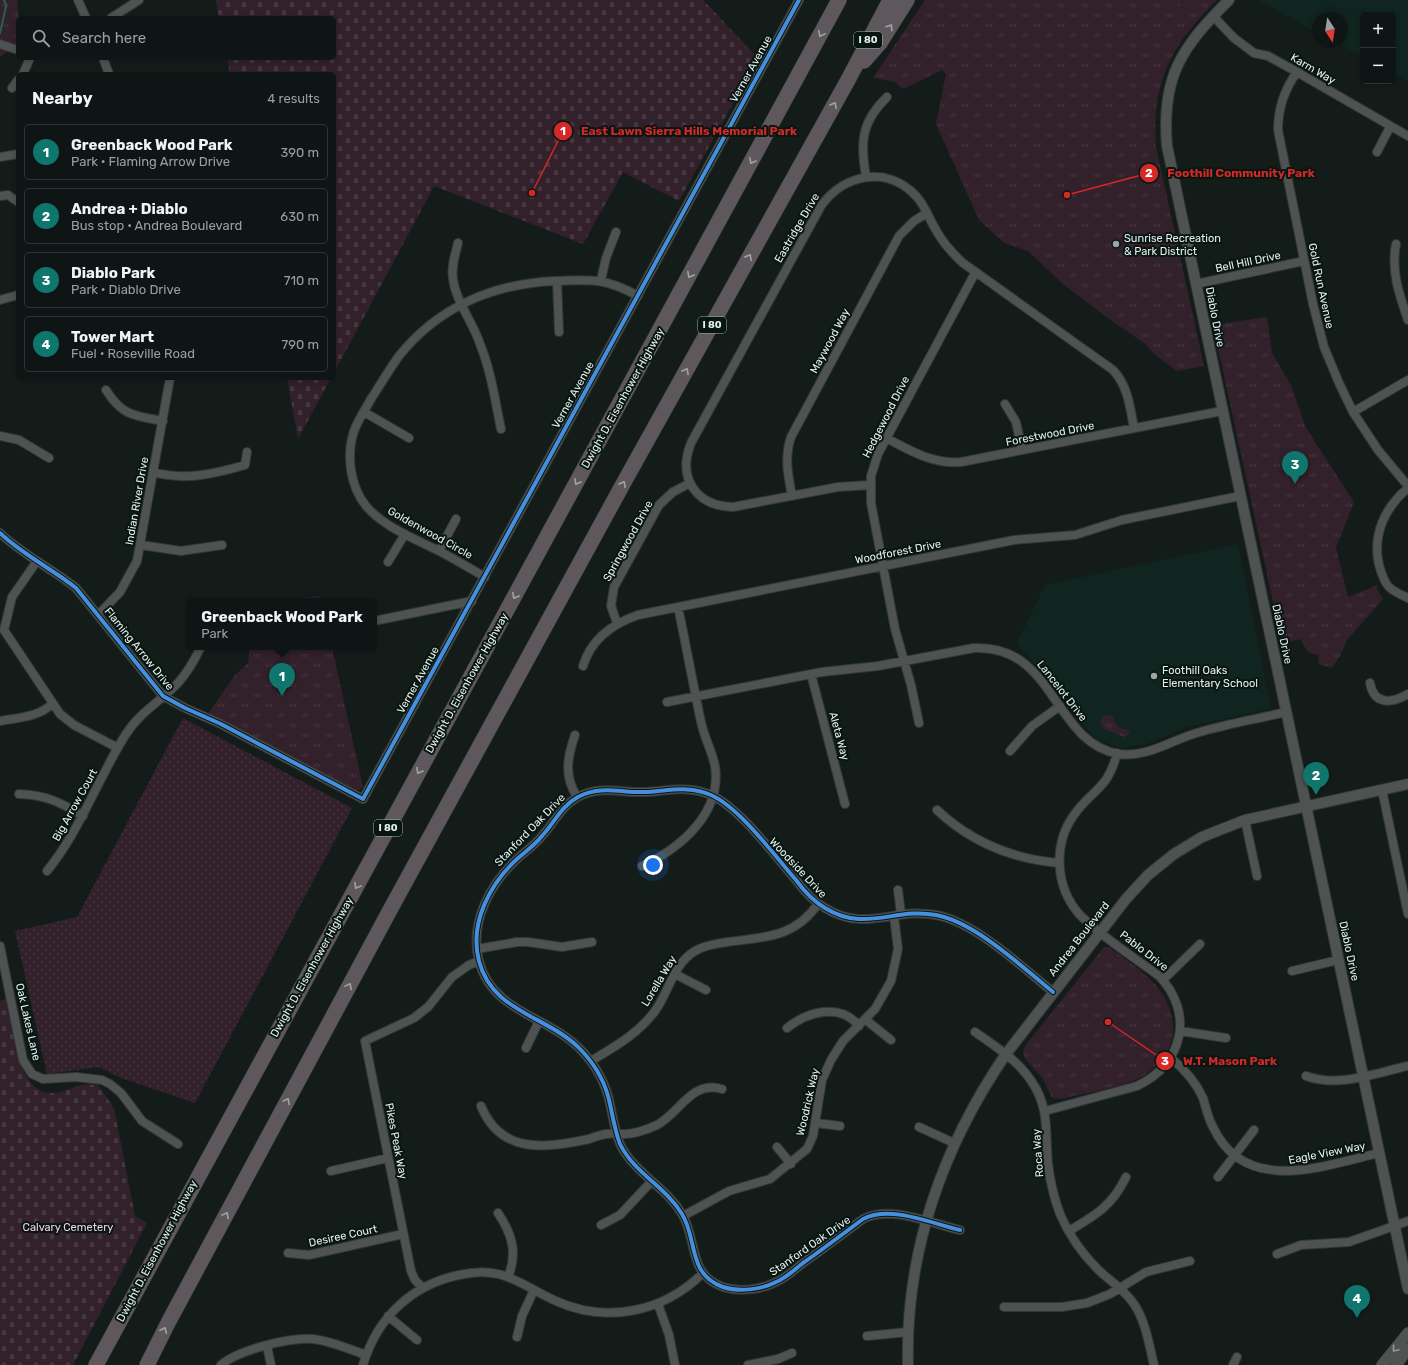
<!DOCTYPE html>
<meta charset="utf-8">
<style>
:root{--surface:#0f1514;--page:#181e1d;--text:#f1f3f6;--muted:#9b9fa0;--line:#2f3434;--accent:#0f766e}
body{margin:0;font-family:Rubik,sans-serif;background:var(--page);color:var(--text)}
.controls{position:absolute;right:12px;top:12px;display:grid;overflow:hidden;border-radius:6px;box-shadow:0 2px 6px #0003}
.controls button{width:36px;height:36px;display:grid;place-items:center;padding:0;border:0;border-bottom:1px solid var(--line);background:var(--surface);color:var(--text);font:20px sans-serif}
.compass{position:absolute;left:1312px;top:12px;width:36px;height:36px;border-radius:50%;background:var(--surface);box-shadow:0 2px 6px #0003;rotate:168deg}
.you{position:absolute;left:653px;top:865px;width:14px;height:14px;margin:-10px;border:3px solid #fff;border-radius:50%;background:#1a73e8;box-shadow:0 0 0 6px #1a73e833}
.badge{display:grid;place-items:center;width:26px;height:26px;border-radius:50%;background:var(--accent);color:#fff;font-size:13px;font-weight:700}
.pin{position:absolute;translate:-50% -33px;filter:drop-shadow(0 1px 2px #0008)}
.pin::after{content:'';position:absolute;top:21px;width:14px;height:12px;background:inherit;clip-path:polygon(0 0,100% 0,50% 100%)}
.popup{position:absolute;left:187px;top:598px;width:190px;height:52px;box-sizing:border-box;display:grid;place-content:center;border-radius:6px;background:var(--surface);filter:drop-shadow(0 1px 3px #0005);font-size:13px;white-space:nowrap;color:var(--muted)}
.popup b{font-size:15px;color:var(--text)}
.popup::after{content:'';position:absolute;left:50%;top:100%;margin-left:-8px;border:8px solid transparent;border-top-color:var(--surface)}
.list{margin:0;padding:0;list-style:none}
h2{display:flex;justify-content:space-between;align-items:center;height:52px;margin:0;padding:0 16px;font-size:17px}
h2 small{font-size:13px;font-weight:400;color:var(--muted)}
.list li{display:grid;grid-template-columns:26px 1fr auto;gap:12px;align-items:center;box-sizing:border-box;height:56px;margin:0 8px 8px;padding:0 8px;border:1px solid var(--line);border-radius:6px}
.list b{display:block;font-size:15px;white-space:nowrap}
.list p{margin:0;font-size:13px;white-space:nowrap;color:var(--muted)}
.list em{font-size:13px;font-style:normal;color:var(--muted)}
.icon{flex:none;width:22px;height:22px;fill:none;stroke:currentColor;stroke-width:2;stroke-linecap:round;stroke-linejoin:round}
.map{position:relative;flex:none;width:1408px;height:1365px;overflow:hidden}
.search{position:absolute;background:var(--surface);box-shadow:0 2px 6px #0003;left:16px;top:16px;width:320px;height:44px;display:flex;align-items:center;gap:10px;box-sizing:border-box;padding:0 14px;border-radius:6px;color:var(--muted);font-size:15px}
.panel{position:absolute;background:var(--surface);box-shadow:0 2px 6px #0003;left:16px;top:72px;width:320px;height:308px;border-radius:6px}
.map>svg:first-child{display:block}
</style>
<div class="map">
<svg width="1408" height="1365" viewBox="0 0 1408 1365">
<defs>
<pattern id="grass-dots" width="8" height="8" patternUnits="userSpaceOnUse"><rect width="8" height="8" fill="#32202b"/><path d="M2 2h.1M6 6h.1" fill="none" stroke="#463640" stroke-width="1.8" stroke-linecap="round"/></pattern>
<pattern id="cemetery-stones" width="16" height="16" patternUnits="userSpaceOnUse"><rect width="16" height="16" fill="#32202b"/><path d="M2 7V4a2 2 0 0 1 4 0v3zM10 15v-3a2 2 0 0 1 4 0v3z" fill="#463640"/></pattern>
<pattern id="park-tufts" width="24" height="20" patternUnits="userSpaceOnUse"><rect width="24" height="20" fill="#32202b"/><path d="M3 7l-1-3M5 7V3M7 7l1-3M15 17l-1-3M17 17v-4M19 17l1-3" fill="none" stroke="#463640"/></pattern>
</defs>
<rect width="100%" height="100%" fill="#141c1a"/>
<path fill="#10251f" d="M1258,0H1408V81L1393,73V15H1363V57L1336,42H1342V18H1318V33Z
M1238,544L1271,709L1187,727L1146,744L1120,748L1098,740L1083,725L1017,643L1045,585Z"/>
<path fill="url(#grass-dots)" d="M183,718L352,808L195,1103L121,1078L99,1067L47,1074L15,931L77,917Z"/>
<path fill="url(#cemetery-stones)" d="M216,0H703L758,58L679,201L623,172L583,244L434,186L334,373V74H230L227,58H334V18H219Z
M287,378H331L298,439Z
M7,998C12,1024 16,1090 49,1093C61,1094 72,1087 82,1085C87,1084 93,1085 98,1085L114,1108L135,1216L147,1223L73,1365H0V1001Z"/>
<path fill="url(#park-tufts)" d="M0,0H17L19,18L18,43L0,57Z
M925,0H1217C1172,44 1151,82 1156,147L1204,366L1177,371L1153,353L1144,343L1105,316L1063,284L1028,251L1003,242L979,220L936,124L946,74L942,70L903,89L895,82L873,78Z
M1267,317L1272,353L1291,385L1306,428L1354,502L1336,548L1348,597L1378,585L1377,589L1383,599L1347,640L1340,656L1332,668L1319,664L1318,655L1308,652L1300,639L1282,643L1213,325Z
M320,596L321,601H273Z
M250,647H332L363,787L352,794L207,716L234,676L248,663Z
M1104,715L1112,716C1118,728 1115,727 1129,730L1130,734L1124,737L1104,729L1100,721Z
M1104,947H1109C1137,968 1169,986 1173,1024C1174,1035 1171,1046 1165,1055C1156,1066 1148,1075 1135,1080C1112,1089 1085,1093 1061,1099L1052,1098L1043,1079L1026,1060L1023,1053L1025,1046Z"/>
<path fill="#32202b" d="M1184,0H1198L1185,17L1176,10Z"/>
<g fill="none" stroke-linecap="round" stroke-linejoin="round">
<path stroke="#2b5e51" stroke-width="2" d="M0,33L6,6L4,0"/>
<defs>
<path id="minor" d="M78,0L86,18
M1213,16L1234,38L1254,53L1268,56L1297,72L1408,136
M111,18L139,0
M0,44L18,50
M103,58L109,74
M1297,72C1284,90 1278,108 1278,130L1313,304L1324,347L1339,383L1353,412L1378,450L1408,486
M23,74L30,58
M12,88L18,80
M1377,152L1390,127
M0,157L18,154
M866,176C860,143 861,122 887,97
M0,196L8,195L18,202
M458,243C455,255 451,267 453,279C456,302 473,322 480,344C491,371 495,400 501,429
M1396,244C1391,272 1399,294 1408,320
M601,280L606,258L616,232
M557,281L559,332
M1196,284L1304,261
M0,300L18,295
M106,390C122,416 135,416 163,421
M1005,404L1016,422L1022,450
M364,412L409,438
M1353,412L1408,380
M0,436L19,440L49,458
M886,438C911,451 932,464 961,462L1222,411
M153,472C185,481 214,474 245,465L247,452
M870,485L838,487L733,507C696,506 677,478 691,443L821,206C844,174 887,165 916,196C925,205 929,219 936,230C943,243 952,253 963,263L1113,370C1128,386 1130,407 1134,428
M1408,488C1385,507 1372,535 1379,565C1381,572 1384,582 1389,587C1394,592 1402,595 1408,598
M792,496C788,475 784,458 791,437L899,236L914,221L927,213
M0,533C23,555 51,568 76,588L163,696L185,708L221,724L363,799L799,0
M141,545L181,551L222,545
M439,551L456,519
M37,561L12,597L4,630L60,714L74,725L118,748
M388,562L405,534
M485,577C469,568 453,558 437,550C413,538 384,527 366,506C350,486 346,455 354,431C358,420 365,410 371,399C380,385 389,370 399,356C438,307 493,284 554,281C590,279 606,278 638,296
M98,615L120,592L137,561L170,378
M374,621L472,601
M617,623L611,606L614,587L659,505L673,492L690,483
M583,666C591,639 612,624 638,615L1014,540L1075,535L1122,520L1240,496
M811,674L845,804
M1370,683C1374,706 1393,703 1408,694
M667,702L822,672L878,666L974,648C1055,644 1053,743 1119,754C1148,758 1173,739 1200,732C1228,724 1257,719 1286,712
M0,721C17,718 39,717 52,704
M919,723L911,685L895,629L871,503V476L878,454L975,273
M575,735C567,758 564,776 577,797
M1010,751L1032,726L1060,706
M1382,790L1408,914
M19,794C46,795 60,802 83,816
M937,810C971,842 1013,859 1059,863
M1245,820L1257,876
M642,866C681,848 722,813 715,766C712,751 704,737 701,722C693,684 686,645 678,607
M47,871C81,829 98,778 126,734C140,712 161,701 178,683C187,673 195,659 201,647
M898,890L901,914
M0,946L23,1060L32,1074L43,1079L76,1077L102,1080L110,1084L121,1093L142,1121L178,1144
M477,949L517,942H528L562,947L592,942
M1292,971L1338,960
M675,974L706,990
M1163,980L1200,944
M866,1020L891,1040
M787,1028C807,1012 840,1002 859,1026
M1180,1031L1226,1038
M975,1032C996,1047 1018,1060 1032,1082C1050,1109 1045,1133 1048,1164C1050,1181 1054,1198 1060,1214C1070,1237 1085,1258 1104,1275C1115,1284 1126,1292 1134,1304C1146,1322 1149,1345 1154,1365
M526,1048L539,1021
M1171,1058C1184,1069 1196,1082 1203,1098C1206,1108 1208,1118 1213,1127C1245,1196 1323,1166 1379,1153
M591,1061C614,1047 638,1034 655,1011C669,992 673,964 695,951C705,945 716,944 727,942C765,937 794,938 818,904
M1306,1076C1338,1088 1376,1073 1408,1066
M481,1106C501,1155 546,1148 589,1139C595,1137 600,1135 606,1134C612,1133 619,1134 625,1134C634,1134 648,1129 657,1125C680,1113 691,1080 722,1089
M1045,1111L1137,1086C1183,1065 1195,1013 1159,976C1135,958 1099,935 1079,914C1055,886 1053,844 1074,815C1092,789 1108,790 1117,753
M816,1123L840,1126
M919,1127L954,1143
M777,1147L791,1164
M331,1171L388,1158
M1218,1177L1254,1130
M498,1213C512,1234 518,1253 508,1277
M683,1216L729,1191L770,1179L807,1149L813,1136L822,1080L831,1060L843,1041L875,1009L891,981L898,949L894,916
M601,1225L620,1215L651,1182
M960,1230C930,1223 891,1205 863,1219C843,1234 823,1249 803,1263C794,1270 786,1278 776,1282C761,1290 738,1292 723,1287C687,1274 698,1240 682,1214C666,1187 634,1173 620,1144C615,1131 613,1118 610,1104C606,1084 596,1066 582,1051C550,1016 492,1013 479,961C469,923 490,884 517,859C526,851 535,845 542,836C555,822 561,806 578,797C600,785 622,793 644,792C668,791 689,785 711,795C740,808 774,855 796,880C804,891 813,901 825,908C865,933 895,907 936,915C975,922 1022,967 1053,992
M1069,1231C1096,1215 1112,1206 1126,1177
M288,1253L309,1255L403,1234
M1277,1254L1301,1245L1349,1242L1408,1221
M423,1288L415,1280L411,1271L365,1041L414,1018L428,1007L452,977L469,965L479,961
M658,1304L669,1335L675,1365
M1004,1307H1062L1087,1303L1110,1294L1146,1272L1190,1261
M388,1316L417,1340
M867,1336L908,1332
M517,1337L522,1316L534,1290
M267,1346L271,1365
M221,1365C238,1350 290,1337 313,1339C331,1341 349,1349 366,1355
M363,1365C377,1318 411,1285 459,1275C472,1272 485,1271 498,1274C519,1279 537,1293 556,1301C607,1324 664,1312 703,1273
M748,1365L778,1359L792,1353
M1233,1365L1237,1357"/>
<path id="tertiary" d="M1229,0C1182,47 1161,76 1167,146L1408,1289
M908,1365C905,1252 943,1146 1006,1054L1126,899L1148,875L1174,854L1202,837L1245,820L1408,784"/>
<path id="secondary" d="M1382,1365L1408,1333
M1396,1365L1408,1349"/>
<path id="motorway" d="M864,61L880,43L907,0
M96,1365L839,0
M147,1365L169,1321L390,910L623,484L848,80L890,0"/>
</defs>
<use href="#minor" stroke="#323836" stroke-width="10"/>
<use href="#tertiary" stroke="#323836" stroke-width="12"/>
<use href="#secondary" stroke="#323836" stroke-width="12"/>
<use href="#motorway" stroke="#323836" stroke-width="16"/>
<use href="#minor" stroke="#4e5352" stroke-width="8"/>
<use href="#tertiary" stroke="#4e5352" stroke-width="10"/>
<use href="#secondary" stroke="#4e5352" stroke-width="11"/>
<use href="#motorway" stroke="#5e585c" stroke-width="15"/>
<defs>
<path id="cycleway" d="M0,533C23,555 51,568 76,588L163,696L185,708L221,724L363,799L799,0
M960,1230C930,1223 891,1205 863,1219C843,1234 823,1249 803,1263C794,1270 786,1278 776,1282C761,1290 738,1292 723,1287C687,1274 698,1240 682,1214C666,1187 634,1173 620,1144C615,1131 613,1118 610,1104C606,1084 596,1066 582,1051C550,1016 492,1013 479,961C469,923 490,884 517,859C526,851 535,845 542,836C555,822 561,806 578,797C600,785 622,793 644,792C668,791 689,785 711,795C740,808 774,855 796,880C804,891 813,901 825,908C865,933 895,907 936,915C975,922 1022,967 1053,992"/>
</defs>
<use href="#cycleway" stroke="#081612" stroke-width="6"/>
<use href="#cycleway" stroke="#468fdf" stroke-width="4"/>
</g>
<defs><path id="oneway-chevron" d="M-2-3.5L2.5 0L-2 3.5" fill="none" stroke-width="1.6" stroke-linecap="round" stroke-linejoin="round"/></defs>
<g stroke="#a2a4a4">
<use href="#oneway-chevron" transform="translate(890 27) rotate(-57)"/>
<use href="#oneway-chevron" transform="translate(821 34) rotate(118)"/>
<use href="#oneway-chevron" transform="translate(834 105) rotate(-61)"/>
<use href="#oneway-chevron" transform="translate(752 161) rotate(119)"/>
<use href="#oneway-chevron" transform="translate(749 257) rotate(-61)"/>
<use href="#oneway-chevron" transform="translate(690 275) rotate(119)"/>
<use href="#oneway-chevron" transform="translate(686 371) rotate(-61)"/>
<use href="#oneway-chevron" transform="translate(577 482) rotate(119)"/>
<use href="#oneway-chevron" transform="translate(623 484) rotate(-61)"/>
<use href="#oneway-chevron" transform="translate(515 596) rotate(119)"/>
<use href="#oneway-chevron" transform="translate(419 771) rotate(119)"/>
<use href="#oneway-chevron" transform="translate(357 886) rotate(119)"/>
<use href="#oneway-chevron" transform="translate(349 986) rotate(-62)"/>
<use href="#oneway-chevron" transform="translate(287 1101) rotate(-62)"/>
<use href="#oneway-chevron" transform="translate(226 1215) rotate(-62)"/>
<use href="#oneway-chevron" transform="translate(164 1330) rotate(-65)"/>
</g>
<use stroke="#929997" href="#oneway-chevron" transform="translate(1395 1349) rotate(130)"/>
<g fill="#9ca5a2" stroke="#081612" stroke-width="1.5">
<circle cx="1116" cy="244" r="4"/>
<circle cx="1154" cy="676" r="4"/>
</g>
<g text-anchor="middle" dominant-baseline="central" stroke-width="4" stroke-linejoin="round" paint-order="stroke">
<g fill="#081612" stroke="#a3aeab" stroke-width="1">
<rect x="854" y="32" width="28" height="16" rx="3"/>
<rect x="698" y="317" width="28" height="16" rx="3"/>
<rect x="374" y="820" width="28" height="16" rx="3"/>
</g>
<g font-size="10" font-weight="bold" fill="#e5efec">
<text x="868" y="40">I 80</text>
<text x="712" y="325">I 80</text>
<text x="388" y="828">I 80</text>
</g>
<g font-size="11" fill="#e5efec" stroke="#081612">
<text transform="translate(751 69) rotate(-61)">Verner Avenue</text>
<text transform="translate(1313 69) rotate(30)">Karm Way</text>
<text transform="translate(797 228) rotate(-60)">Eastridge Drive</text>
<text transform="translate(1248 262) rotate(-12)">Bell Hill Drive</text>
<text transform="translate(1321 286) rotate(78)">Gold Run Avenue</text>
<text transform="translate(1215 317) rotate(79)">Diablo Drive</text>
<text transform="translate(830 341) rotate(-62)">Maywood Way</text>
<text transform="translate(573 395) rotate(-61)">Verner Avenue</text>
<text transform="translate(623 398) rotate(-61)">Dwight D. Eisenhower Highway</text>
<text transform="translate(886 417) rotate(-63)">Hedgewood Drive</text>
<text transform="translate(1050 434) rotate(-11)">Forestwood Drive</text>
<text transform="translate(137 501) rotate(-80)">Indian River Drive</text>
<text transform="translate(430 533) rotate(29)">Goldenwood Circle</text>
<text transform="translate(628 541) rotate(-61)">Springwood Drive</text>
<text transform="translate(898 552) rotate(-11)">Woodforest Drive</text>
<text transform="translate(1282 634) rotate(78)">Diablo Drive</text>
<text transform="translate(139 649) rotate(51)">Flaming Arrow Drive</text>
<text transform="translate(418 680) rotate(-61)">Verner Avenue</text>
<text transform="translate(467 683) rotate(-61)">Dwight D. Eisenhower Highway</text>
<text transform="translate(1062 691) rotate(52)">Lancelot Drive</text>
<text transform="translate(839 736) rotate(75)">Aleta Way</text>
<text transform="translate(75 805) rotate(-61)">Big Arrow Court</text>
<text transform="translate(530 830) rotate(-46)">Stanford Oak Drive</text>
<text transform="translate(798 868) rotate(47)">Woodside Drive</text>
<text transform="translate(1079 939) rotate(-52)">Andrea Boulevard</text>
<text transform="translate(1144 951) rotate(38)">Pablo Drive</text>
<text transform="translate(1349 951) rotate(78)">Diablo Drive</text>
<text transform="translate(312 967) rotate(-61)">Dwight D. Eisenhower Highway</text>
<text transform="translate(659 981) rotate(-59)">Lorella Way</text>
<text transform="translate(28 1022) rotate(77)">Oak Lakes Lane</text>
<text transform="translate(808 1102) rotate(-77)">Woodrick Way</text>
<text transform="translate(396 1141) rotate(79)">Pikes Peak Way</text>
<text transform="translate(1038 1153) rotate(-94)">Roca Way</text>
<text transform="translate(1327 1153) rotate(-11)">Eagle View Way</text>
<text transform="translate(343 1236) rotate(-12)">Desiree Court</text>
<text transform="translate(810 1246) rotate(-35)">Stanford Oak Drive</text>
<text transform="translate(157 1251) rotate(-62)">Dwight D. Eisenhower Highway</text>
</g>
<g font-size="11" fill="#e5efec" stroke="#081612" text-anchor="start">
<text x="1124" y="238">Sunrise Recreation<tspan x="1124" dy="13">&amp; Park District</tspan></text>
<text x="1162" y="670">Foothill Oaks<tspan x="1162" dy="13">Elementary School</tspan></text>
</g>
<g font-size="11" fill="#f8cee5" stroke="#081612">
<text x="68" y="1227">Calvary Cemetery</text>
</g>
</g>
<path fill="none" stroke="#d62828" stroke-width="1.5" d="M532 193L563 131M1067 195L1149 173M1108 1022L1165 1061"/>
<g fill="#d62828" stroke="#081612" stroke-width="1.5">
<circle cx="532" cy="193" r="4"/>
<circle cx="1067" cy="195" r="4"/>
<circle cx="1108" cy="1022" r="4"/>
<circle cx="563" cy="131" r="10"/>
<circle cx="1149" cy="173" r="10"/>
<circle cx="1165" cy="1061" r="10"/>
</g>
<g font-size="12" text-anchor="middle" font-weight="bold" fill="#fff">
<text x="563" y="135">1</text>
<text x="1149" y="177">2</text>
<text x="1165" y="1065">3</text>
</g>
<g font-size="12" text-anchor="middle" font-weight="bold" fill="#d62828" stroke="#081612" stroke-width="4" stroke-linejoin="round" paint-order="stroke">
<text x="689" y="135">East Lawn Sierra Hills Memorial Park</text>
<text x="1241" y="177">Foothill Community Park</text>
<text x="1230" y="1065">W.T. Mason Park</text>
</g>
</svg>
<div class="controls">
<button>+</button>
<button>−</button>
</div>
<svg class="compass" viewBox="-18 -18 36 36"><path d="M0-13l5 13h-10z" fill="#e53935"/><path d="M0 13l5-13h-10z" fill="#9b9fa0"/></svg>
<div class="you"></div>
<div class="pin badge" style="left:282px;top:696px">1</div>
<div class="popup"><b>Greenback Wood Park</b>Park</div>
<div class="pin badge" style="left:1316px;top:795px">2</div>
<div class="pin badge" style="left:1295px;top:484px">3</div>
<div class="pin badge" style="left:1357px;top:1318px">4</div>
<div class="search"><svg class="icon" aria-label="search" viewBox="0 0 24 24"><circle cx="10" cy="10" r="6"/><path d="M15 15l6 6"/></svg>Search here</div>
<section class="panel">
<h2>Nearby<small>4 results</small></h2>
<ul class="list">
<li><span class="badge">1</span><div><b>Greenback Wood Park</b><p>Park · Flaming Arrow Drive</p></div><em>390 m</em></li>
<li><span class="badge">2</span><div><b>Andrea + Diablo</b><p>Bus stop · Andrea Boulevard</p></div><em>630 m</em></li>
<li><span class="badge">3</span><div><b>Diablo Park</b><p>Park · Diablo Drive</p></div><em>710 m</em></li>
<li><span class="badge">4</span><div><b>Tower Mart</b><p>Fuel · Roseville Road</p></div><em>790 m</em></li>
</ul>
</section>
</div>
